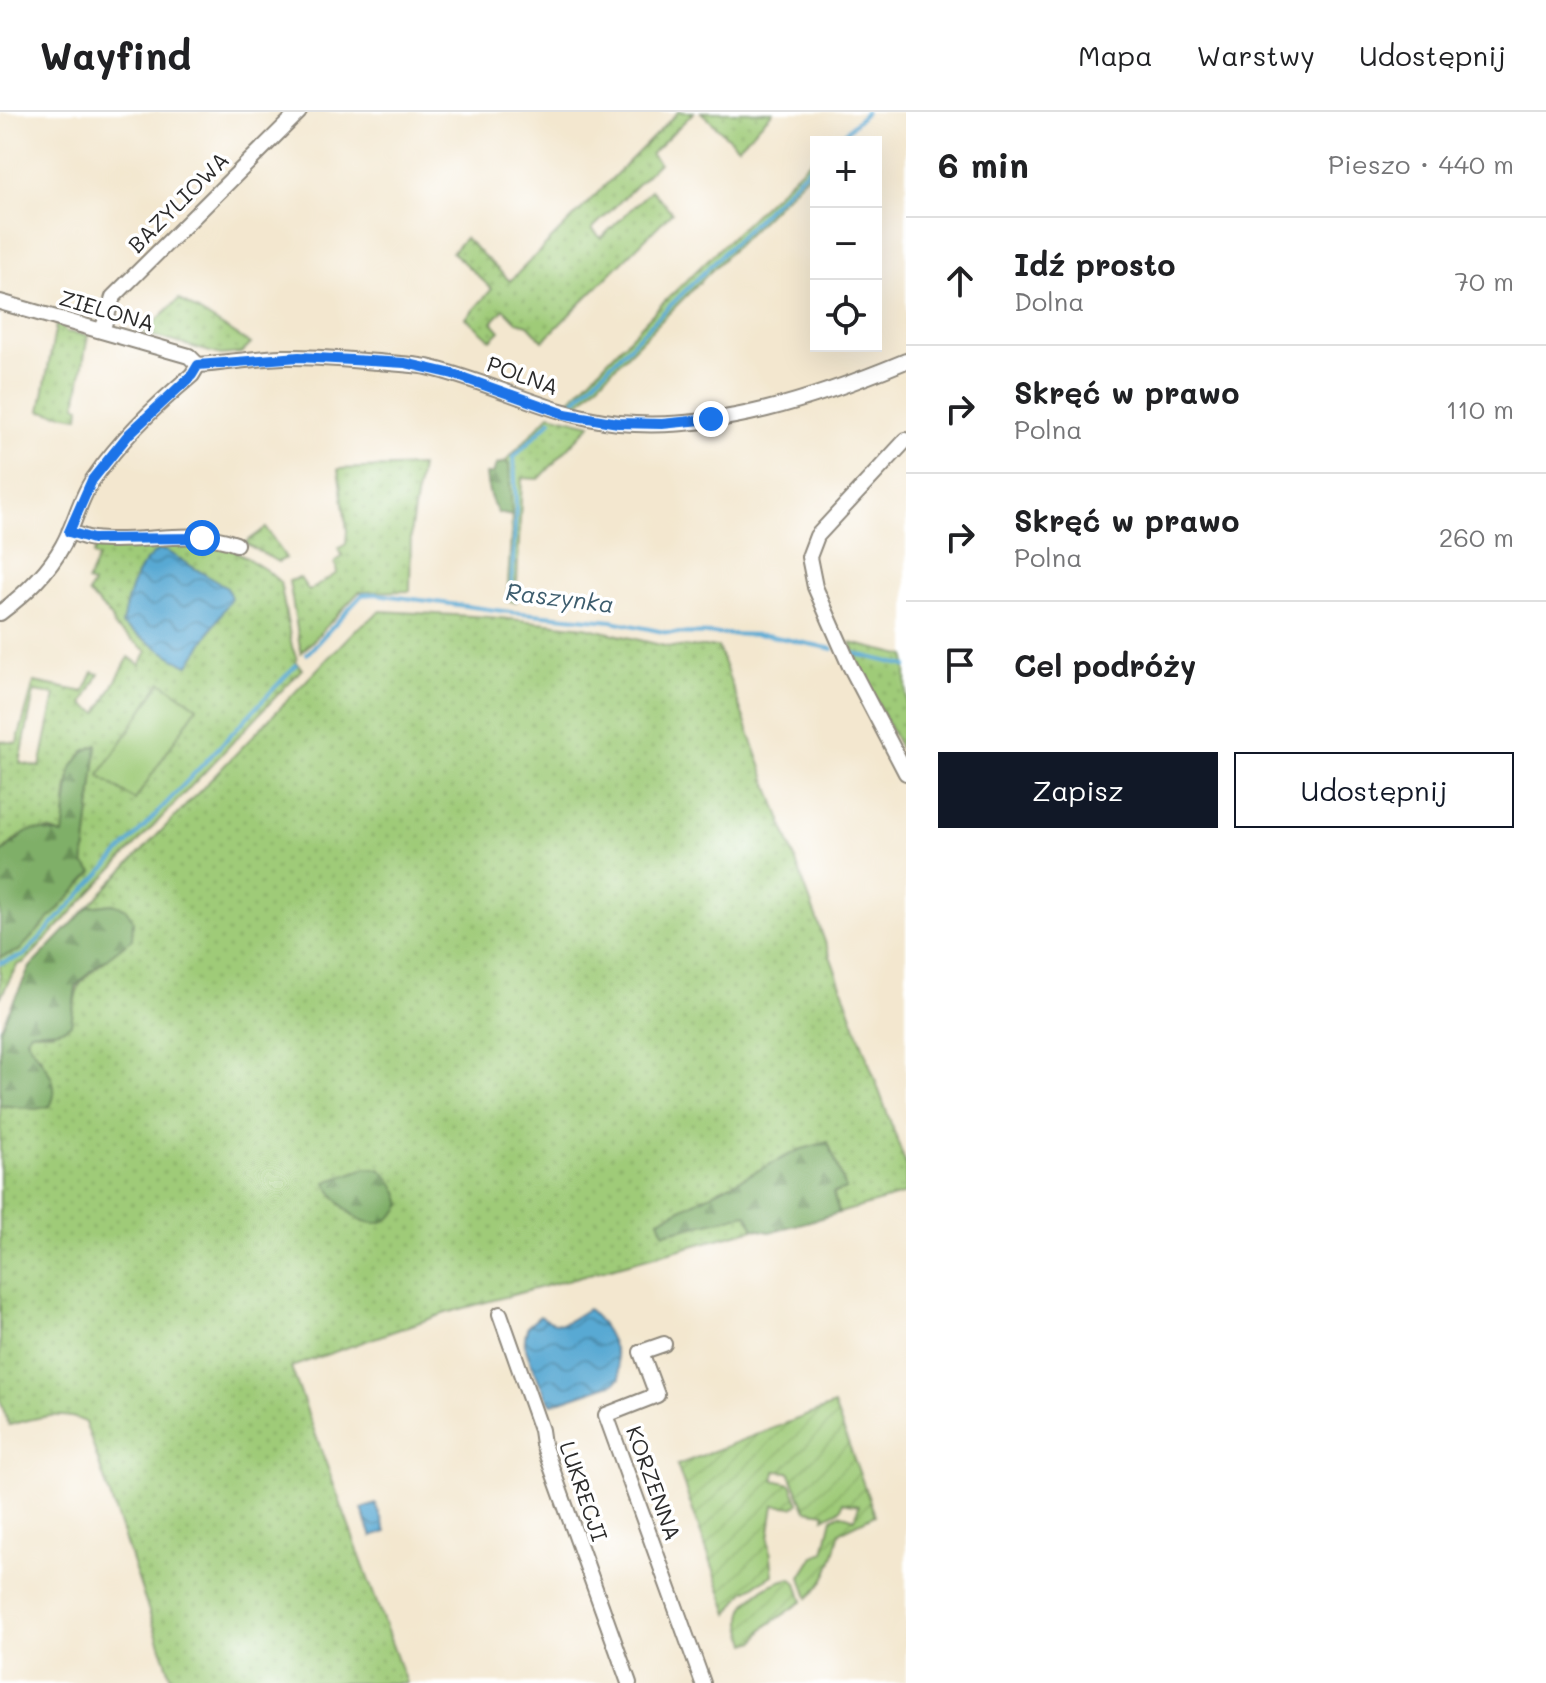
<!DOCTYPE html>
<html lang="pl">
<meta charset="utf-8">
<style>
:root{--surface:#fff;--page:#f2f2f2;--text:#202124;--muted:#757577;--line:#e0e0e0;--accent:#111827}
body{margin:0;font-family:Mali,sans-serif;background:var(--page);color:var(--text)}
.controls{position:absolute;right:24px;top:24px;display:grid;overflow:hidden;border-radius:0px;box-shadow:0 8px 32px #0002}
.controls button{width:72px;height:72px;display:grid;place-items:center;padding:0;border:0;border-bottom:2px solid var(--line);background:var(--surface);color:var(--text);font:40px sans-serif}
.stop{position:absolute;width:24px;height:24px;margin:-18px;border:6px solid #1a73e8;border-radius:50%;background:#fff}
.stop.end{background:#1a73e8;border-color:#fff;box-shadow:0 2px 8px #0008}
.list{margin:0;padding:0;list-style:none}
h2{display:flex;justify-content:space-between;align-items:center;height:104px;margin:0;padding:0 32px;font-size:34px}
h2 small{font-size:26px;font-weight:400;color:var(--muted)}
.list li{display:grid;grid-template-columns:52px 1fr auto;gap:24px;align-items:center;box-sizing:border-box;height:128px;padding:0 32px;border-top:2px solid var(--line)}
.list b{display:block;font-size:30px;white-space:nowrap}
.list p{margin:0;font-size:26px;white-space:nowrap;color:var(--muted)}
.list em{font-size:26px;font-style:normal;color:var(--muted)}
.actions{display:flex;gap:16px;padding:24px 32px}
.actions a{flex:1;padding:18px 0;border:2px solid var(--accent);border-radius:0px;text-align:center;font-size:28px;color:var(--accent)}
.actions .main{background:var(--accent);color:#fff}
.icon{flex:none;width:44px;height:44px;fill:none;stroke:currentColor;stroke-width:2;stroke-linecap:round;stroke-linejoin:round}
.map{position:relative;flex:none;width:906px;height:1571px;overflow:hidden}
header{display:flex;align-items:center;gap:48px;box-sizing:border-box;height:112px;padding:0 40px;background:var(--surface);border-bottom:2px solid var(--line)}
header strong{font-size:38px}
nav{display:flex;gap:44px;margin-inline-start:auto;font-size:28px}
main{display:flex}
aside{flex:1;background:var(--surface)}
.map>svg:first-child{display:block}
</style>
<header>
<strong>Wayfind</strong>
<nav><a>Mapa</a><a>Warstwy</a><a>Udostępnij</a></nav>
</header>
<main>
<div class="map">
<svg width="906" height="1571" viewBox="0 0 906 1571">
<defs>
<pattern id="grass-dots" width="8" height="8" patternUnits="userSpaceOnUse" patternTransform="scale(2)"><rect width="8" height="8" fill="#9fcb78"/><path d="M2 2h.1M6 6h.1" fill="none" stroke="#89ae68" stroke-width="1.8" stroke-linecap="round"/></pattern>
<pattern id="forest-firs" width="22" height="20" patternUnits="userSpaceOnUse" patternTransform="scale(2)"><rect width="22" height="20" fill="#7faf68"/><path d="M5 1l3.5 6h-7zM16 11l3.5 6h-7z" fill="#688f56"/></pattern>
<pattern id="garden-furrows" width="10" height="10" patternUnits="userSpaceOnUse" patternTransform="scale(2)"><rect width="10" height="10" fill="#9fcb78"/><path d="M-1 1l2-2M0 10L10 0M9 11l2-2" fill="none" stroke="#89ae68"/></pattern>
<pattern id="water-waves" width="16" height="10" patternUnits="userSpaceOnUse" patternTransform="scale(2)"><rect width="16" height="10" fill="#58a9d3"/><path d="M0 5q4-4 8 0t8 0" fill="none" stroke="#498aab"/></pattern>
</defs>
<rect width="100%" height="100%" fill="#fff"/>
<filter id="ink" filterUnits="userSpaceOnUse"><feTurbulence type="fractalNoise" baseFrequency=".0125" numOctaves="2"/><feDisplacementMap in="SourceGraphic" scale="16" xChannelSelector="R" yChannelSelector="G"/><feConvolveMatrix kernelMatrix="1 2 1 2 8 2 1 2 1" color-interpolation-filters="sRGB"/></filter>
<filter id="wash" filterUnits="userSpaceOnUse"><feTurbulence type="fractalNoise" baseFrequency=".006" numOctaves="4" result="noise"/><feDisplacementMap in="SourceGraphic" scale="32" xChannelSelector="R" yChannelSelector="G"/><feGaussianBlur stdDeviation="1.8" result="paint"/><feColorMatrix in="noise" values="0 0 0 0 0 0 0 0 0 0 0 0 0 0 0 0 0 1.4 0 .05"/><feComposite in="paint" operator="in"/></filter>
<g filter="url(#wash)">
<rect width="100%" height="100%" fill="#f3e7cf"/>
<path fill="url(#grass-dots)" stroke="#657b52" stroke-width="2" fill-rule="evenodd" d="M678,0H694L651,42L659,51L592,117L601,126L651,78L672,100L543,229L528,213L517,210L504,197L492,210L500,219L491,228L466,206L492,177L452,140L465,126L510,169Z
M701,0H773L738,35Z
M816,43V54L574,296L564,294L663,191Z
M179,187L251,232L242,241L221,243L143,221Z
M56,213L63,215L66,220L88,223L76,293L80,295L79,305L40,299Z
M550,302L591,312L539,367L522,366L516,490L507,489L512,404L505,350Z
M421,354L411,416L410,479L359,480L301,541L289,469L300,466L309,479L337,461L335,450L343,444L338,437L346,432L347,418L338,357Z
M266,416L286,446L278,450L245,431Z
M142,432L226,433L266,458L280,470L292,535L297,547L295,549L302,557L25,850L17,853L0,886V845L19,839L84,753L97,634C62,644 67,692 64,723L49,718L17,726L0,742V629L17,631L34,570L84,580L93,560L99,562L83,592L98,601L129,545L140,553L147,539L114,515L112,506L88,481L93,472L87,470L98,446L93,443L96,436ZM34,580L55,583L40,655L20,651Z
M381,499L490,505L585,515L669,535H718L906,1053V1082L839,1101L833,1081L846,1077L828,1030L799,1038L659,1108L664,1121L747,1101L754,1117L446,1201L291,1255L406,1571H173L85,1310C61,1297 34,1307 9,1313L0,1288V993L36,997L41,945L31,936L26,926L30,920H52L71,912C78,873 74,871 108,847L113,792L88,795L355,518Z
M851,531L906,544V648L863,562Z"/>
<path fill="url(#forest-firs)" stroke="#556d4a" stroke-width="2" d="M505,350L509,352L512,404L498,401C490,389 487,376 486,362H493L496,353Z
M97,633L84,752L93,760L19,839L0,845V742C31,720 21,712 63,723L71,657L84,639Z
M113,792L125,796L133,808L132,827L88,861L76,875L71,912C59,922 45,917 30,920L26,926C37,948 65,967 50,994L36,997L0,993V917L30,855L88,795Z
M828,1030L846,1077L833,1081L839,1101L770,1120L754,1117L747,1102L664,1121L659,1108L799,1038Z
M366,1056L380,1057C392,1068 398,1077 402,1093C377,1132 341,1100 326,1070Z"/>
<path fill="url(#garden-furrows)" stroke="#657b52" stroke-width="2" d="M834,1293L875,1403L840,1420C834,1444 828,1470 808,1486L801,1465L814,1444L824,1440L832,1406L840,1402L855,1407L859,1393L843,1390L841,1397L824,1406L825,1401L806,1398L789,1360L775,1359L774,1368L791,1372L799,1391L794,1395L774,1393L769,1426L773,1463L744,1480L729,1502L677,1353Z
M791,1466L797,1471L803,1489L764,1516L756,1529L747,1532C745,1523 741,1514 742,1506C744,1483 772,1471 791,1466Z"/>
<path fill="#9fcb78" stroke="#657b52" stroke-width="2" d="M161,570L197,595L135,688L99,664Z"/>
<path fill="url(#water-waves)" stroke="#426a7f" stroke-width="2" d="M159,438L166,439L227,476L231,486L189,553L183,552L122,513C126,487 135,452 159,438Z
M588,1197C609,1216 617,1238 620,1266L614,1271L552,1292C546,1287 527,1243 525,1233C524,1226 526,1220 528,1214L540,1204C564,1219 567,1209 588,1197Z
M376,1392L386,1420L372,1425L362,1397Z"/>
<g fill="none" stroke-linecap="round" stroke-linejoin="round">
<path stroke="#58a9d3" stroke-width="4" d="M836,30L866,0
M570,293L816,49
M511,485L516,394L514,345L551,308
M853,541L906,554
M307,542L362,483L376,482L510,500L612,509L668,521L766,523L833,537
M0,851L23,844L296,553"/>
</g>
</g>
<g filter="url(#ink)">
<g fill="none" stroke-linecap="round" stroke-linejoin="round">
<defs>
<path id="minor" d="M0,190L189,244L198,253
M102,219L113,185L299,0
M198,253C227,251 254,246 283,245C315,244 347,248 379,250C395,252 411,252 427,255C493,270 551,304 619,311C717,320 817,286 906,249
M906,328L817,424L809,445L815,475L849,552L906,661
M69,420C77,422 85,426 93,427C140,433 191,415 236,432
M0,501C25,482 48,461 63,433C75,412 80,385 94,366C121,327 156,293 192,263L198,253
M500,1202L541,1318L543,1332L629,1571
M664,1232L641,1240L657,1283L606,1303L703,1571"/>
</defs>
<use href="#minor" stroke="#8f897d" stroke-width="18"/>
<use href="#minor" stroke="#fff" stroke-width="14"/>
</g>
</g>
<g fill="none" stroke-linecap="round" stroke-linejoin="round" filter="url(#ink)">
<path stroke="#1a73e8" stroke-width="10" d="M202,426L93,427L69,420L92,368L129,322L192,263L198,253L299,245L405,251L453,262L565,302L618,311L662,312L711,307"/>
</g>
<g text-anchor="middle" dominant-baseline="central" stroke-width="7" stroke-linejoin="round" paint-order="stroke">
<g font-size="22" fill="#2b2b2b" stroke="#fff">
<text transform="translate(178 90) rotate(-45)">BAZYLIOWA</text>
<text transform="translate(107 198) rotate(16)">ZIELONA</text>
<text transform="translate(523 263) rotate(20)">POLNA</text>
<text transform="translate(654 1371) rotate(70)">KORZENNA</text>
<text transform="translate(584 1379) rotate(71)">LUKRECJI</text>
</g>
<g font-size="24" font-style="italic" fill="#3d5d6e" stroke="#fff">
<text transform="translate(560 485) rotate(7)">Raszynka</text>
</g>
</g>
</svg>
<div class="controls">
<button>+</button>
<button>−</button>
<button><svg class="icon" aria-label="locate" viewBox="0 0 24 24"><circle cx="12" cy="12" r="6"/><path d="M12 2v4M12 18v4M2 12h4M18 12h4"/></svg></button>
</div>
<div class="stop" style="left:202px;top:426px"></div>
<div class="stop end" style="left:711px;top:307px"></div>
</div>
<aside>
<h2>6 min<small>Pieszo · 440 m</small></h2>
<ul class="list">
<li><svg class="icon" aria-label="ahead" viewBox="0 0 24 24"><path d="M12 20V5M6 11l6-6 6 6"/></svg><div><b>Idź prosto</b><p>Dolna</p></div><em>70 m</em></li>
<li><svg class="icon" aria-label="right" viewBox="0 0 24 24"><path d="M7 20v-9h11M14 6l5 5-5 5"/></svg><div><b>Skręć w prawo</b><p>Polna</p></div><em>110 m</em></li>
<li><svg class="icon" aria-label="right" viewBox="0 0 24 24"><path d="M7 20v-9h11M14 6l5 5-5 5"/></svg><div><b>Skręć w prawo</b><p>Polna</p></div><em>260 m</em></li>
<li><svg class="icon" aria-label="arrive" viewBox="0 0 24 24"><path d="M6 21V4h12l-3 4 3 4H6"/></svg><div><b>Cel podróży</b></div></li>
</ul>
<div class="actions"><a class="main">Zapisz</a><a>Udostępnij</a></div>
</aside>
</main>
